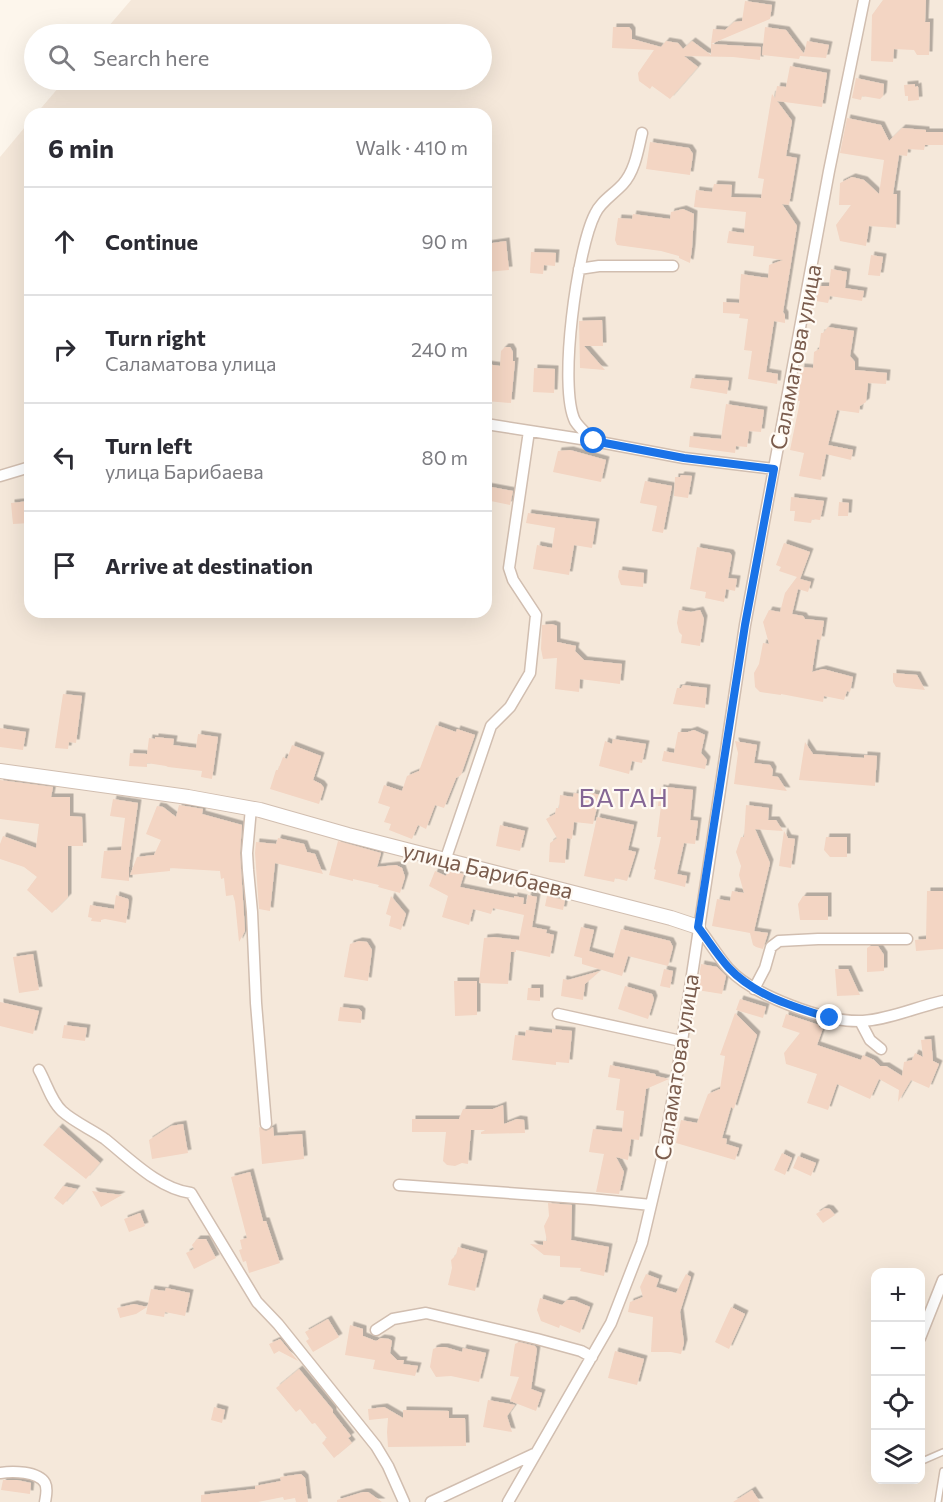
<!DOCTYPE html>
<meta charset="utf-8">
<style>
:root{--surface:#fff;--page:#f7f7f7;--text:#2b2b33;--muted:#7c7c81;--line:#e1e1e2}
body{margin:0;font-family:Commissioner,sans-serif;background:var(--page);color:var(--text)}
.controls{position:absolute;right:18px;bottom:18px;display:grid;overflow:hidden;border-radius:12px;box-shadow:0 6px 24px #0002}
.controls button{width:54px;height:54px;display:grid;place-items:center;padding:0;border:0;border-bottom:2px solid var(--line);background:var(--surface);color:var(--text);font:30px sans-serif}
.stop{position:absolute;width:18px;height:18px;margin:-14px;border:4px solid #1a73e8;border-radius:50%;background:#fff}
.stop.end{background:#1a73e8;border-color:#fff;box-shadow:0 2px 6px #0008}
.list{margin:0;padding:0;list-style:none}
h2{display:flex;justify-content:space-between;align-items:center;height:78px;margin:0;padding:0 24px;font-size:26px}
h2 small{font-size:20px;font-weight:400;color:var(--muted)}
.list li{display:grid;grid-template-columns:39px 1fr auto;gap:18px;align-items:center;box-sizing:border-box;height:108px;padding:0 24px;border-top:2px solid var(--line)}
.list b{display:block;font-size:22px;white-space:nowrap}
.list p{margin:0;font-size:20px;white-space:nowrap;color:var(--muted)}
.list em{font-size:20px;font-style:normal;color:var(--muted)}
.icon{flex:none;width:33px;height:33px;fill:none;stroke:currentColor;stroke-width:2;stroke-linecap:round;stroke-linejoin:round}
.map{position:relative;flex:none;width:943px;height:1502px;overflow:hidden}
.search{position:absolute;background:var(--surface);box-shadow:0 6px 24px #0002;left:24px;top:24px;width:468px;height:66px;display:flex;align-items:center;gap:15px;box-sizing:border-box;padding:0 21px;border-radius:33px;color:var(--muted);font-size:22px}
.panel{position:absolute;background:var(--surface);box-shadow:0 6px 24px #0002;left:24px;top:108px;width:468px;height:510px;border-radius:18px}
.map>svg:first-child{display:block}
</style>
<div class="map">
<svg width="943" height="1502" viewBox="0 0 943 1502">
<defs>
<filter id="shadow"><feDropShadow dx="3.5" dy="-3.5" stdDeviation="0" flood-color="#0004"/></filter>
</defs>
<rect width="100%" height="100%" fill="#fdf6ec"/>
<path fill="#f5e8da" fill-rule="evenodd" d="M131,0H943V1502H0V157L30,121V612H486V114H36L65,80H482V34H102ZM876,1272H920V1480H876Z"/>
<path fill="#f3d5c3" filter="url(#shadow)" d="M883,0H926L925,22H930L929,55H917L914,50L894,49L893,62L871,61L872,15Z
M745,1L772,5L770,19L711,44L713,29L725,30L734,22L742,21Z
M613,27H629L632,31V39L661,47L666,41L678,43L683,49L692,41L711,55V44L761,47L760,60L733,57L684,56L698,67L670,99L652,86L650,89L639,81L638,73L654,50L612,48Z
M765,27L786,30L804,54L807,41L829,45L826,58L800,56L799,59L762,55Z
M790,66L827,73L822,107L777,101L792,121L786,156L797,158L789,205L782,204L797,226L783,312L785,315V323L774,321L766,372L778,374L777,384L748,379L752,351L744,350L748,319L739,318L740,314L723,313V302L739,303L741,274L768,278L769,265L783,260L753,256L754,246L727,243L729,231L744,233L746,212L694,207L696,190L712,192L714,184L732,185L731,197L761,198L764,179L758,178L772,94L775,98L777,86L786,87Z
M856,78L884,84L883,96L880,99L862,96L861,100L852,98Z
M915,84V87L918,86L919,100L908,101V96H905L904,85Z
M847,118L881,125L889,141L902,128L926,130V132H943V145H925L924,150L908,149L907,156L899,155L893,194H897L896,228L869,226L866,246L840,241L836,225L851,205H839L840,183L852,177L864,180L879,194L884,160L840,153Z
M650,142L689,148L693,154L690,175L646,169Z
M683,209L694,214L692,248L690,263L679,258V256L661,251L617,245L615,240L618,218L632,219L633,214L670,219L671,212Z
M506,241L509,270L486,272V244Z
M531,252L556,253L555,266L544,265L543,274L530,273Z
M871,255L883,257L880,276L868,275Z
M831,269L847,272L845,288L864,291L862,301L830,296L828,303L816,301L818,286H829Z
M602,320L603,346H584L605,370L580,368L579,321Z
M828,327L854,331L850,356L855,362V370L887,373L886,384L868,383L866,402L860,406L859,413L837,410L828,445L853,450L851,460L826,454L821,480L799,476L804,453L790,450L800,401H798L801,367L813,368L814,352L819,349L821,333H823Z
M505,347H510L513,352V361H515L511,403L486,401V364L500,366L501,351Z
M534,368L555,369L554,393L533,392Z
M692,378L729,381L727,394L690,388Z
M726,404L764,410L761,432L749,431L747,447L736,446L735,453L689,447L690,436L721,439Z
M570,450L606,460L601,482L553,472L558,451Z
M681,475L692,476L688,498L674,496L675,477H680Z
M645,481L672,486L663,533L652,531L657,506L640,503Z
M486,486L513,491L510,505L486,500Z
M791,497L824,501L820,520L812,519L811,523L794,521L795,511H790Z
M30,501V523L13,524L11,503Z
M839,502L849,503L848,516H838Z
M528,513L596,522L592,548L574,545L569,575L533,569L537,545L552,548L555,528L526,523Z
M784,543L810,552L800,579L811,582L808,592L798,589L792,614L803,616L805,619L824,621L821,640L817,639L812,672L823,669L853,677L850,692L847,691L844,700L824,696L823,702L781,694V695L760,692L755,687L754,673L759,664L763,643L769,644L763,622L769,610L780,612L785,593L797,577L779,571L781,567L776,565Z
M697,547L730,553L732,556L728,578L737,579L735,591L726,589L724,602L705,598L706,592L690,589Z
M619,570L644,573L643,587L621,585L618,577Z
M679,610L691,612L700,610L704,619L700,646L681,643L682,635L679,632L677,623Z
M552,624L557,626V642L576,646L575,651L584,660L622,664L620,684L580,679L579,692L555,689L557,658L543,659L541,649L542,625Z
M893,673L917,675L925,690L896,687L893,682Z
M683,685L707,688L705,708L673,704L677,688H681Z
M63,694L82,696L76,743L69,742L68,749L55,748Z
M436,725L456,732L457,729L475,735L461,775L456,778L444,808L435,805L426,829L418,825L412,839L389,830L391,824L384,822L390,807L378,803L384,785L402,791L407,776L419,771Z
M0,728L26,732L23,750L0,747Z
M694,730L705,735L701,753L707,760L705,769L662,761L664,751L674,753L678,732H688Z
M198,734L218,737L212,779L201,777L202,771L168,767L166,766L147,763V767L129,766L130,753L147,754L149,738L155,739V737L174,739L173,745L196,748Z
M613,739L646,744L642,763L632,761L629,774L599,766L605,741L612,744Z
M735,741L757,745L754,763L770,765L773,770L772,776L778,777L787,791L734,784L738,753Z
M805,742L813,754L864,758V755L877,756L875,786L799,780Z
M292,745L321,756L313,780L321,784L324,788L319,804L270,789L276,770H278L283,757L287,759Z
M0,780L53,787L51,797H70V816L82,817L83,846H68V897L52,913L27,890L37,877L24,867L0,859V844L3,836L36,848L39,824L0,819Z
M666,787L693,790L690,820L698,821L695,844L684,843L677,874L687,876L685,887L654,879L656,870L654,869L661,837H657L661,806H658L660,788L665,789Z
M587,792L600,795L593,824L574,822L572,839L567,838L565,863L549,862L550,843L557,838L546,819L555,814L556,808H559L560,795L573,797L574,793L586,795Z
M113,799L138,803L129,867V881L101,878L104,851L121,850L125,818L110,816Z
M179,805L203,809L202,814L242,825L240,853L245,931L239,942L235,902L233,895L226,896L224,878L221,879L220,871L170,868V871L130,875L137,857L154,855L161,840L146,834L157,806L163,807L176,817Z
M746,805L769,808L768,820H776L783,831L755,829L770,863L754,931L768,933L763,949L756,947L753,945L750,933L712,926L717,899L730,901L732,891L744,893L739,875L741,866L736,852L741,837H744Z
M597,817L634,825L628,850L636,852L627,881L615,878L614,882L584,876Z
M500,825L525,831L520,851L496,846Z
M784,831L788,838L795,839L791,868L779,866Z
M826,837H847V857H830L824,850Z
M278,838L304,844L307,852L315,854L323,874L275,863L270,911L259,909L255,853L256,842L276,844Z
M338,841L381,853L377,867L396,865L402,868L405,877L400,893L378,887L379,885L353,879V881L329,875Z
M448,870L464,874L460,887L514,898V896L524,898L523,904H526L528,895L537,897L532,927L547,930L546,933L554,935L550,957L516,950V952H511L508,984L479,983L484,938L494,937L519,940L524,915L493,908L491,914L473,909L469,925L442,917L448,896L429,886L435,871L446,876Z
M927,891H943V949L916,951L915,940L926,939Z
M116,895L128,899L129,902L126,923L105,919L101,920V922L91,921L92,918L88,917L90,905L114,909Z
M391,896L406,914L401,930L389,926L391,916L386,914Z
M547,896L565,900L563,910L545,906Z
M803,896H828V920H800L798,904Z
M581,927L594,930L589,951L613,958L621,929L670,941L673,947L668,966L628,956L622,976L582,964V958L574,956Z
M359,941L367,942L372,950L368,981L344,977L350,944Z
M870,946H878L884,955V971L867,972V948Z
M33,954L39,990L19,993L13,957Z
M701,964L717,967L726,976L722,994L697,990Z
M664,969L673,971L670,988L660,986Z
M835,969H848L860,995L837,996Z
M600,971L585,984L583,1000L561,996L563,979L568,980Z
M454,981H477V1015L455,1016Z
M625,986L652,994L654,999L648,1019L618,1009Z
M528,988H540V1001L527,1000Z
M740,999L766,1007L763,1018L736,1010Z
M0,1002L39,1011L33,1034L0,1026Z
M340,1007L359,1009L362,1012L361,1023L338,1021Z
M735,1013L757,1035L734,1109L731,1107L722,1138L727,1139L726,1144L739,1148L735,1160L676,1143L681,1120L697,1123L708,1094L720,1089L725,1056L720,1055Z
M786,1014L819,1025V1027L823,1028L817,1045L861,1060L863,1055L874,1060L880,1066H886L902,1076L904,1062L912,1060L915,1053L923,1057L921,1040L931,1039L933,1061L939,1064L929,1088L911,1080L898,1102L899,1090L879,1079L870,1099L837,1084L828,1110L807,1103L817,1074L786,1064L784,1053L800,1033L782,1027Z
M64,1025L87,1028L85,1041L62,1038Z
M552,1029L572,1031L569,1063L556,1062V1065L512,1060L515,1035L525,1036L526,1030L552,1033Z
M610,1065L655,1074L656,1076L669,1079L646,1089L639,1140L631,1139L628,1160L616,1157L624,1172L619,1194L596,1192L604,1154L589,1152L593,1129L622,1132L624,1111L616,1110L620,1079L608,1077Z
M503,1105L504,1124L517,1119L524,1120L525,1133L481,1134V1132L486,1130H471L468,1164L462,1163L455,1166L447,1165L443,1161L446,1132H412V1119H459L463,1109H493Z
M183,1124L188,1153L152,1159L149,1140L171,1126Z
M59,1127L100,1163L86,1179L43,1145Z
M259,1127L266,1131L273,1127L274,1136L302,1134L304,1159L262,1164Z
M782,1153L792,1158L785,1175L774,1170Z
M798,1156L816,1163L811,1176L793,1168Z
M250,1172L263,1221H266L280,1263L249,1273L246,1261L243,1262L239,1250L242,1249L240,1240L247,1238L231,1177Z
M63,1186L77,1189L63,1205L54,1198Z
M92,1191L122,1195L101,1207Z
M548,1203L572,1205L571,1240L609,1247L604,1276L580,1271L581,1268L560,1267V1256L544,1255L530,1244L543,1245V1241H547L544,1226L549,1216Z
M825,1208L830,1209L835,1215L823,1223L816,1214Z
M140,1213L145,1226L129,1232L124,1219Z
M197,1239H206L216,1258L194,1269L186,1253L194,1249L192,1245Z
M458,1247L484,1254L475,1291L448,1285L452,1268L451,1260L456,1255Z
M646,1274L659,1279L656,1287L676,1293L686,1274L691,1277L680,1312L684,1343L681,1354L671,1352H651L653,1317L628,1312L630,1302L643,1297L640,1287Z
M166,1288L190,1293L185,1316L165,1312L164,1317L146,1314L151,1289L165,1291Z
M540,1298L562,1305L567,1300H573L590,1307L580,1333L560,1325L559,1328L541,1321L537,1310Z
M134,1304L147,1307L136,1314L120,1318L117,1308Z
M731,1307L745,1314L729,1349L715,1342Z
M328,1319L339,1337L313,1352L306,1341L309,1339L305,1332Z
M350,1325L363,1329V1336L376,1341L381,1338L389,1339L392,1341L390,1353L397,1360H404L403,1364L418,1366L415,1376L373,1369L375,1360L345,1355Z
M280,1339L298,1361L279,1351L274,1354L269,1344Z
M519,1342L535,1346L537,1349L531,1389L542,1393L536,1411L510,1401L519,1377L510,1376L515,1344Z
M438,1347H445L462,1352L463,1348L486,1353L479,1382L451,1376L436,1377L430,1367L433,1349Z
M615,1351L644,1359L637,1385L608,1378Z
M299,1369L333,1410V1413L351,1436L348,1438L352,1443L334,1458L322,1443L327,1438L315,1423L312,1424L300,1409L296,1412L276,1388Z
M488,1400L515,1405L507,1416L512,1432L483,1427Z
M214,1407L225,1410L222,1423L211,1420Z
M384,1407L403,1418V1410L449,1411V1418H465L466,1446L388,1447L387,1432L388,1418L369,1420L368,1409Z
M301,1474L305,1478L308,1502H296L295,1498L284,1500L283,1497L258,1502H201V1495L255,1489V1486L281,1481L280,1477Z
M3,1480H17L31,1483L30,1494L1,1490Z
M752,1490L760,1502H733Z
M363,1492H368L382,1502H337V1500Z"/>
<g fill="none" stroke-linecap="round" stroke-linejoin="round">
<defs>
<path id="service" d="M920,1462L943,1452
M938,1502L943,1471"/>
<path id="minor" d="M579,269L599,266H673
M486,424L594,441L684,458L774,469
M594,441C588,435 580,429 575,421C558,387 577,249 595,214C600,202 614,194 623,184C635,171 638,150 642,133
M0,476L30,467
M251,808L247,853L248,870L252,912L256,1003L266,1124
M446,858L491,726L510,707L530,673L536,615L513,580L509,568L529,431
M698,927C708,940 717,955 728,968C752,995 826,1023 863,1021C891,1019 916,1007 943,1001
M754,989L765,968L771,947L779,941L818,939H907
M558,1014L681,1041
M860,1021L870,1040L881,1049
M39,1070C46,1082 51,1101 62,1111C74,1122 91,1129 105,1139C130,1159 159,1189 191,1193L257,1302L278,1324L376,1446L388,1466L404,1502
M399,1185L591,1199L651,1205
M376,1330L393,1319L426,1313L537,1339L581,1351L592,1357
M920,1338L943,1280
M0,1473C12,1471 38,1471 45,1483C48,1489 46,1496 45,1502
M431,1502L534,1454
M508,1502L611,1323L642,1243L662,1158L677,1074L745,625L829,171L864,0"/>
<path id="tertiary" d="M0,771L188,797L260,810L348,835L671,918L698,927"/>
</defs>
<use href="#service" stroke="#d1beb0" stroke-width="8"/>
<use href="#minor" stroke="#d1beb0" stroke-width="13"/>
<use href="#tertiary" stroke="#d1beb0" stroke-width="16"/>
<use href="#service" stroke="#fff" stroke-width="5"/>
<use href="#minor" stroke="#fff" stroke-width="10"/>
<use href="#tertiary" stroke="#fff" stroke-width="14"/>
</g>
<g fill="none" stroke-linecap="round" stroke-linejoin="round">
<path stroke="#1a73e8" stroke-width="8" d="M594,441L684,458L774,469L745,625L698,927C708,940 718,956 729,968C755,996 795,1007 830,1018"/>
</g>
<g text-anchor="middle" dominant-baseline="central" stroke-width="4.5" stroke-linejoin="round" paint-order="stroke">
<g font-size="22" fill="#7a5c4d" stroke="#fffaf3">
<text transform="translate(795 357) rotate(-79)">Саламатова улица</text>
<text transform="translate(488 870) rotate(14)">улица Барибаева</text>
<text transform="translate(676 1067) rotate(-81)">Саламатова улица</text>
</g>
<g font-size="26" letter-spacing="1.5" fill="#846695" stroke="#fffaf3">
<text x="624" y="796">БАТАН</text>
</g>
</g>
</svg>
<div class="controls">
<button>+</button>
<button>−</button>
<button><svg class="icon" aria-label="locate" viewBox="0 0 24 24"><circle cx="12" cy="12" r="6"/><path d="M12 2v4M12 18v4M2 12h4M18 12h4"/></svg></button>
<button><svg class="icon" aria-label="layers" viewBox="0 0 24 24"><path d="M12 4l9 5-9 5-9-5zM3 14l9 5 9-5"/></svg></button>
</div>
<div class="stop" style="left:594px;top:441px"></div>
<div class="stop end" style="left:830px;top:1018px"></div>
<div class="search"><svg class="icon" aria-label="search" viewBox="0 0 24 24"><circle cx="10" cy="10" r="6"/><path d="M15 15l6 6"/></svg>Search here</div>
<section class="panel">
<h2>6 min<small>Walk · 410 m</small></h2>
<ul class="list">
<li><svg class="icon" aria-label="ahead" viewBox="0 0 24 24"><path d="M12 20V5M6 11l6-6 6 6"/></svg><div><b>Continue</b></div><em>90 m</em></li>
<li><svg class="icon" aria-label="right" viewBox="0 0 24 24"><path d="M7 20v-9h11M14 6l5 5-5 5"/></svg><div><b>Turn right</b><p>Саламатова улица</p></div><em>240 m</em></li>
<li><svg class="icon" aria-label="left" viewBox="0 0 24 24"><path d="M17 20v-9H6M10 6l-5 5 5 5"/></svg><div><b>Turn left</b><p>улица Барибаева</p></div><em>80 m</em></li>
<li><svg class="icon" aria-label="arrive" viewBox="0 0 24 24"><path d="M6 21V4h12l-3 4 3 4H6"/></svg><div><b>Arrive at destination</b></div></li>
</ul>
</section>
</div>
